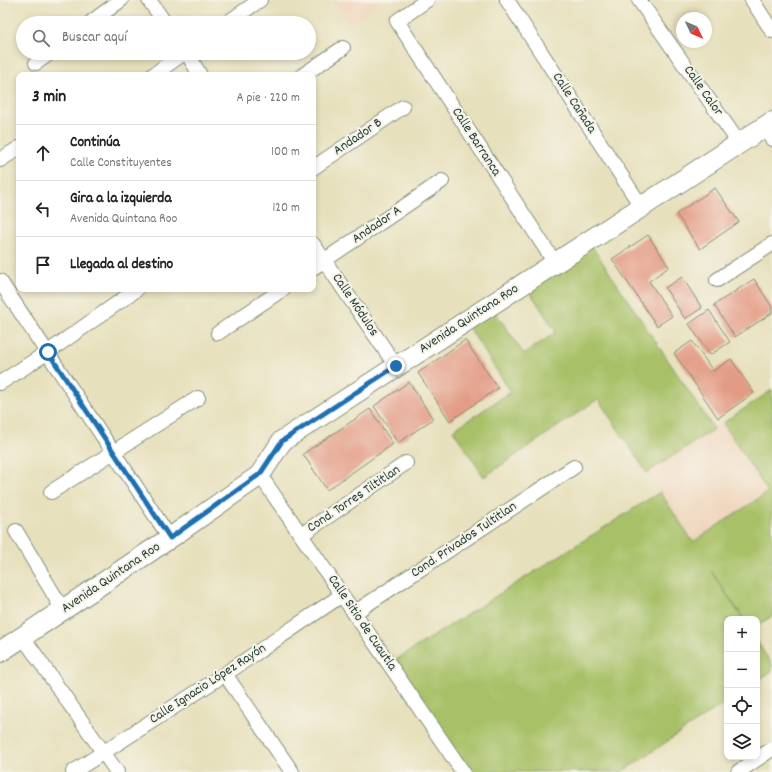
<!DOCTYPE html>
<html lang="es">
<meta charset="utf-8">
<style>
:root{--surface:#fff;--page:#f6f6f6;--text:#222;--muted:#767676;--line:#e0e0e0}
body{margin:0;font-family:Dekko,sans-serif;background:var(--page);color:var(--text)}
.controls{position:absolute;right:12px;bottom:12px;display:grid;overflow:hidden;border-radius:8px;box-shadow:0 2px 6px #0003}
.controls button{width:36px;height:36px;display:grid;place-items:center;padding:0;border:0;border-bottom:1px solid var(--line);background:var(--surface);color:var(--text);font:20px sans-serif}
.compass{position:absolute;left:676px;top:12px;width:36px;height:36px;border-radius:50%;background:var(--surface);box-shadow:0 2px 6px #0003;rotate:134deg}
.stop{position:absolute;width:12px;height:12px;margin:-9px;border:3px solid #1f6fb2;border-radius:50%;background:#fff}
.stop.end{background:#1f6fb2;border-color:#fff;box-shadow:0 1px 4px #0008}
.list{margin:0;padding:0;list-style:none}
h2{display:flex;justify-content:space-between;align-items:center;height:52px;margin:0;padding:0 16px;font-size:17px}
h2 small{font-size:13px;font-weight:400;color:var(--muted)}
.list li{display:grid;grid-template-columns:26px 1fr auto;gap:12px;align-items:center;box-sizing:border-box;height:56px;padding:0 16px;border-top:1px solid var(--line)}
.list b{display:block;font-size:15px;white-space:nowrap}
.list p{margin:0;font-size:13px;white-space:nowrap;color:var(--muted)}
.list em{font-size:13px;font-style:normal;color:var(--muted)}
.icon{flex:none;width:22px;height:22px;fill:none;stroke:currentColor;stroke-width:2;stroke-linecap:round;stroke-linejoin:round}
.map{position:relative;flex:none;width:772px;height:772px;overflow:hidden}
.search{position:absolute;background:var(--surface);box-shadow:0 2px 6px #0003;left:16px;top:16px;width:300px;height:44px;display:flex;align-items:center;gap:10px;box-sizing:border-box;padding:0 14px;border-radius:22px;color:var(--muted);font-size:15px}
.panel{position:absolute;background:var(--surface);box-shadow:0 2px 6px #0003;left:16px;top:72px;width:300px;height:220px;border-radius:8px}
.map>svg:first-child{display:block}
</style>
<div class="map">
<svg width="772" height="772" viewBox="0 0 772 772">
<rect width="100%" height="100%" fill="#f7f3e8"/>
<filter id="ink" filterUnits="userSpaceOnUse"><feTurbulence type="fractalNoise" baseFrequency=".025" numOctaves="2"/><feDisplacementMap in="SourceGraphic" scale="8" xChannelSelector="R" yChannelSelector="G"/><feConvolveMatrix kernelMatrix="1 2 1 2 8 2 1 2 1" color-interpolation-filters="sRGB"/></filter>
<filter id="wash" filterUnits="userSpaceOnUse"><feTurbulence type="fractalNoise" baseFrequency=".012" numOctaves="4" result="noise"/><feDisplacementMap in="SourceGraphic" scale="16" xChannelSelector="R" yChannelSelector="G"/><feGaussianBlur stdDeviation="0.9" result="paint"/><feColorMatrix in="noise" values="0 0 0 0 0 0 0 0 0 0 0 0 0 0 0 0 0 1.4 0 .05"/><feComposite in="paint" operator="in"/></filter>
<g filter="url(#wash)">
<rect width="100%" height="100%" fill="#e7e0bc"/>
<path fill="#efd6bc" d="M331,0H384L348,25Z
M723,423L769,491L693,542L647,473Z"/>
<path fill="#a8c167" stroke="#647f4e" d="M591,245L714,429L647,473L598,399L484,477L453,430L511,392L466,323L491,306L524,354L556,332L526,286Z
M772,390V616L757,626V619H744L711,571L743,619H727V701L622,772H467L397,659L660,492L693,542L768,492L723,423Z
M757,641L772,665V671L757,681Z"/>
<g id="blocks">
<path fill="#e39b85" d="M715,188L739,222L700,249L676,214Z
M648,235L669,267L649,281L672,316L657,326L612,259Z
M682,277L702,308L685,319L665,288Z
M754,279L772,307V313L735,337L714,305Z
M709,310L730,342L710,355L689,324Z
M465,340L498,388L450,421L418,373Z
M692,341L713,371L731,359L754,393L718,418L674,353Z
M409,382L433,419L398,443L374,406Z
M370,409L393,444L327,490L303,454Z"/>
</g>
</g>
<g filter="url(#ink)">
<use href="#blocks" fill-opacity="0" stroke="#838e78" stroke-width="1"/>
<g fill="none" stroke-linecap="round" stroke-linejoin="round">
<defs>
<path id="street" d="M149,0L165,23
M427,0L397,21L555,263
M507,0L641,206
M639,0L739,143
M752,0L772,31
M90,23L121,0
M227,23L260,0
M187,53L200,75
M36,63L50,53
M153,75L184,53
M303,75L343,48
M764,127L772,139
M0,160L19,148
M313,168L403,107
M313,244L396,366
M313,268L442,181
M717,280L772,244
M0,281L170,538
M218,333L283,289
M0,383L48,352L136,290
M260,475L463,772
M51,492L198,398
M16,531L63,610
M301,535L406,463
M354,613L574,467
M23,637L117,772
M225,674L292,772
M73,772L225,674L342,595
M738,772L772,749"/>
<path id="secondary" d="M0,652L170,538L260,475L282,441L772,122"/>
</defs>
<use href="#street" stroke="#838e78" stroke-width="16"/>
<use href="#secondary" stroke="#838e78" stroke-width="22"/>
<use href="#street" stroke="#fff" stroke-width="14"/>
<use href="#secondary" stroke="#fff" stroke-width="20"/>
</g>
</g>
<g fill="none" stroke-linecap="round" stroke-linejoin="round" filter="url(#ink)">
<path stroke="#1f6fb2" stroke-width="5" d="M48,352L170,538L260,474L282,441L396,366"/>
</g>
<g text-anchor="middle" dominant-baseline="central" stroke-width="4" stroke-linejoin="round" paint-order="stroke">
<g font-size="14" fill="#1f3d34" stroke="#f7f3e8">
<text transform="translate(703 91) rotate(55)">Calle Calor</text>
<text transform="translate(574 103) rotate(57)">Calle Cañada</text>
<text transform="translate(358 137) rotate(-34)">Andador B</text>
<text transform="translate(476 142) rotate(57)">Calle Barranca</text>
<text transform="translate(377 225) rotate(-34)">Andador A</text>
<text transform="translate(355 305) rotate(56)">Calle Módulos</text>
<text transform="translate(469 319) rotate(-33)">Avenida Quintana Roo</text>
<text transform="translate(354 499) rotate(-34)">Cond. Torres Tiltitlan</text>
<text transform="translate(464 540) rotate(-34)">Cond. Privados Tultitlan</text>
<text transform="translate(111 578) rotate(-34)">Avenida Quintana Roo</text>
<text transform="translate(362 623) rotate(56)">Calle Sitio de Cuautla</text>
<text transform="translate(208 684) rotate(-33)">Calle Ignacio López Rayón</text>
</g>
</g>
</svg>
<div class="controls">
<button>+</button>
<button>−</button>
<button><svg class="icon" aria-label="locate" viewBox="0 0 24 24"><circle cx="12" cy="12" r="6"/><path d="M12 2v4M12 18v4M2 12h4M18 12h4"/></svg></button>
<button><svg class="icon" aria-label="layers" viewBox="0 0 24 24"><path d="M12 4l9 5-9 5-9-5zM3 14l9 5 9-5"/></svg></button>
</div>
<svg class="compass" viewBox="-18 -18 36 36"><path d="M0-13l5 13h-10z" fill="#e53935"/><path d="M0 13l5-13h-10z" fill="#767676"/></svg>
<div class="stop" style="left:48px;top:352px"></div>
<div class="stop end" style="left:396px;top:366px"></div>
<div class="search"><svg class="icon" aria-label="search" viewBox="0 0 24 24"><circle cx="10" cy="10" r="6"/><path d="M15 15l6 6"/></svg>Buscar aquí</div>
<section class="panel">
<h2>3 min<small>A pie · 220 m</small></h2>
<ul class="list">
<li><svg class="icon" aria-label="ahead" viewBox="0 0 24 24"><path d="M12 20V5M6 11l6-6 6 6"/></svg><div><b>Continúa</b><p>Calle Constituyentes</p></div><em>100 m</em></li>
<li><svg class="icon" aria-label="left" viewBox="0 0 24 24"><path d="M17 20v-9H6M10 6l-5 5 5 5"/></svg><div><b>Gira a la izquierda</b><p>Avenida Quintana Roo</p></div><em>120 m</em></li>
<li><svg class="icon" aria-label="arrive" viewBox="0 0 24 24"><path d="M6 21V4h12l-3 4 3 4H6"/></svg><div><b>Llegada al destino</b></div></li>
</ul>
</section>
</div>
